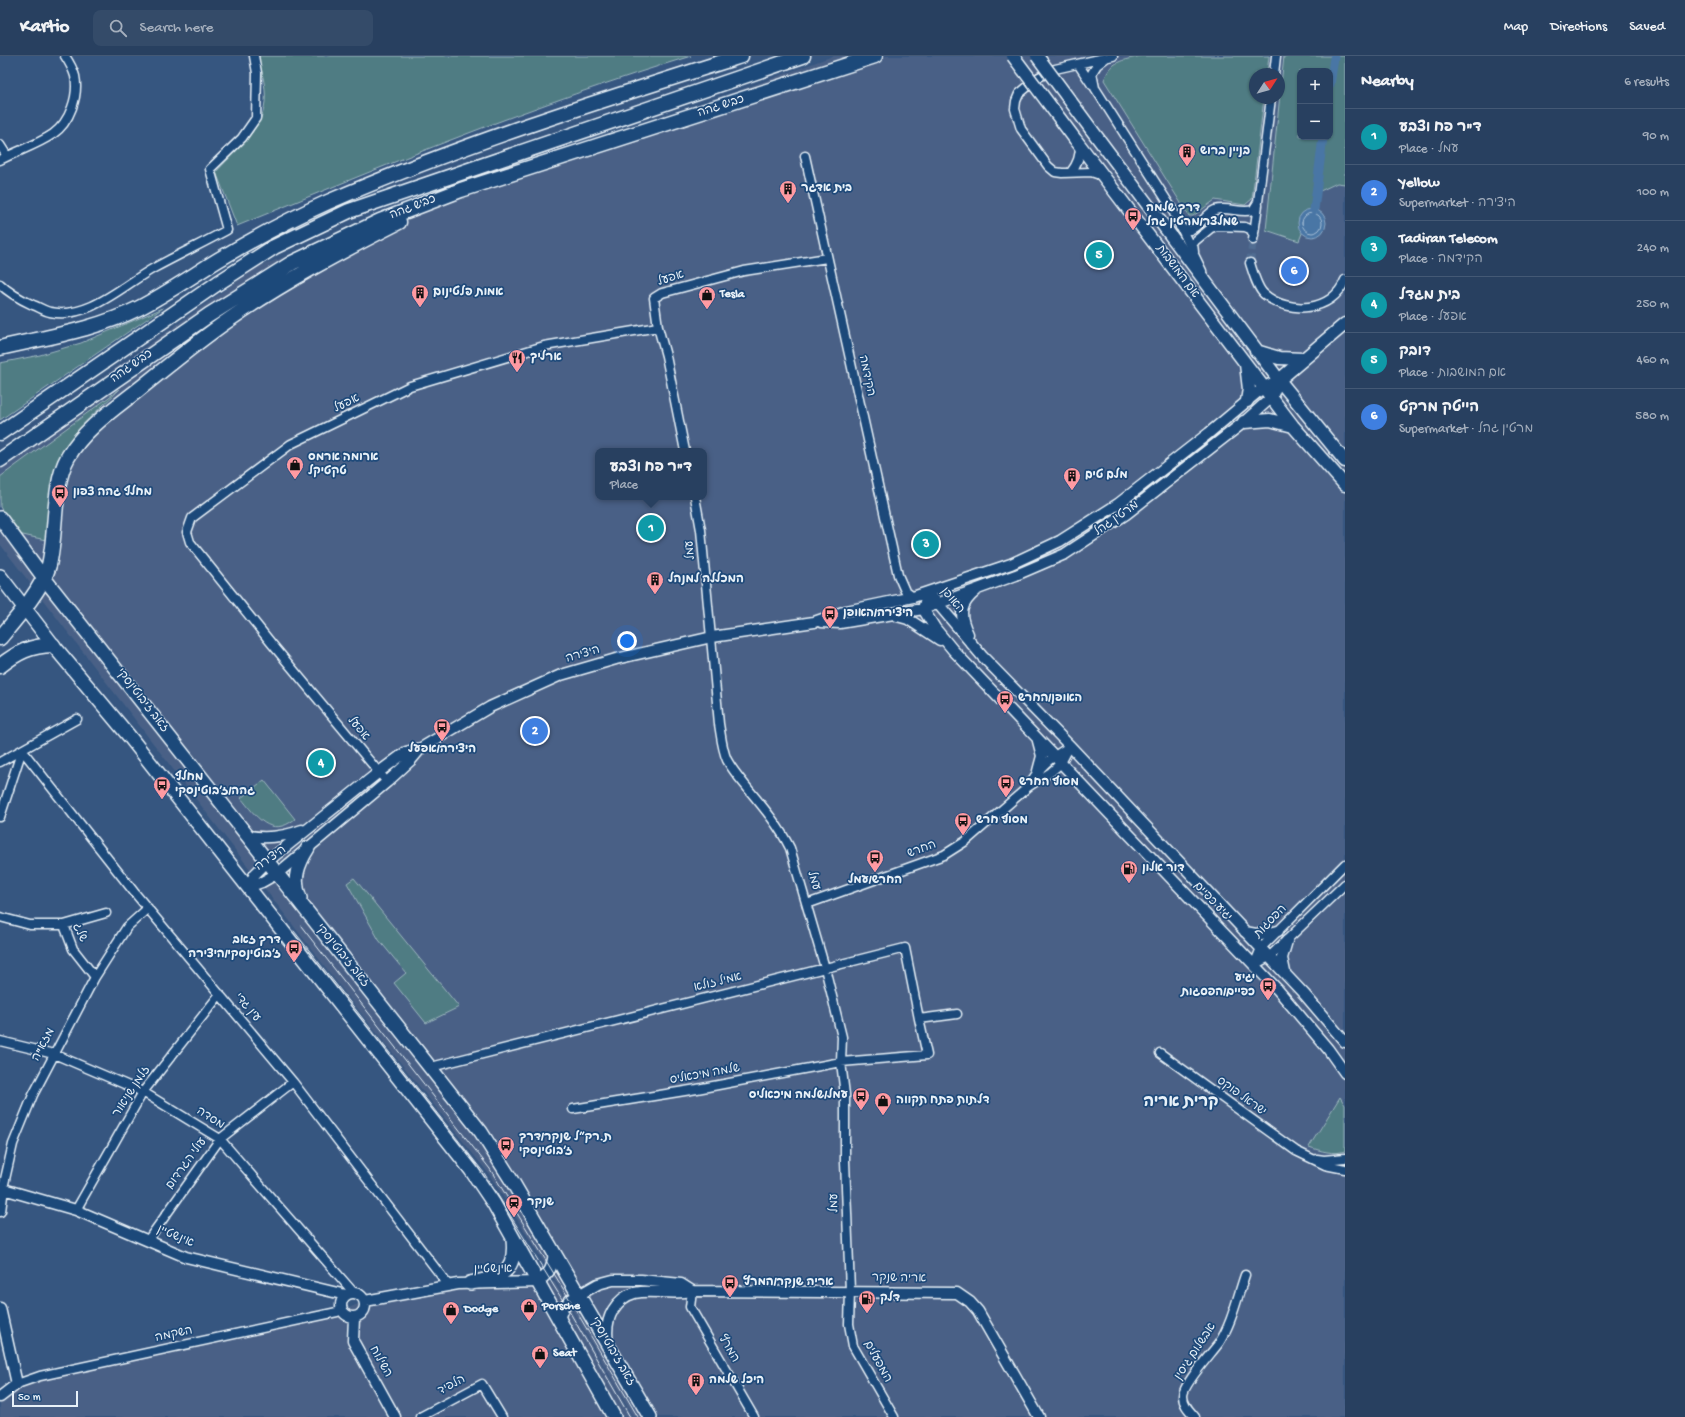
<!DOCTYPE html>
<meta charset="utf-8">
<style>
:root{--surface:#284060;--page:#344b69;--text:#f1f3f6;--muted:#a5afbd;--line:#445975;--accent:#8bbbb9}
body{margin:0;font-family:"Gochi Hand","Playpen Sans Hebrew",sans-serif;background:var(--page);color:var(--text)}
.controls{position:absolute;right:12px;top:12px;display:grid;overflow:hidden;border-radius:8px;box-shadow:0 1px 3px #0004}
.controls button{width:36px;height:36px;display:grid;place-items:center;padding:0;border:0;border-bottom:1px solid var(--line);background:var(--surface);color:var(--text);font:20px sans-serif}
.compass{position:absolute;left:1249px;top:12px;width:36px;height:36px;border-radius:50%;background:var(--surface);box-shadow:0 1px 3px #0004;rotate:54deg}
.scale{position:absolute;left:12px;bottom:10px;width:66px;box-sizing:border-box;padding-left:4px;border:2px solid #e8f1f8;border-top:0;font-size:11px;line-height:14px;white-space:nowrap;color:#e8f1f8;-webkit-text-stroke:3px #1f4a7a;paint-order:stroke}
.you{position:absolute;left:627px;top:585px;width:14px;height:14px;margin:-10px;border:3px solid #fff;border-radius:50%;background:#1a73e8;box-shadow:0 0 0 6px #1a73e833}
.badge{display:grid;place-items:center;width:26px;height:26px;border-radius:50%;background:var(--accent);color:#fff;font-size:13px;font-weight:700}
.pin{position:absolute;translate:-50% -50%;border:2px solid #fff;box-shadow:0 1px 4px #0006}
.popup{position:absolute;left:595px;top:392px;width:112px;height:52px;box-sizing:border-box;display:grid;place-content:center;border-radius:8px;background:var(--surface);filter:drop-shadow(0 1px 3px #0005);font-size:13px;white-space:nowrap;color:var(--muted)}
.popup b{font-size:15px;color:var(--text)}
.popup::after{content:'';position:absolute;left:50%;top:100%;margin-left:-8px;border:8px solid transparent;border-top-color:var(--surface)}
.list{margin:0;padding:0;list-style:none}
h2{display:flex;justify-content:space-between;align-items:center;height:52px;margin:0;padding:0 16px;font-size:17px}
h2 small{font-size:13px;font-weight:400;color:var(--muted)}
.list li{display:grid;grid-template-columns:26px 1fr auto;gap:12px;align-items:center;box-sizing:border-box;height:56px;padding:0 16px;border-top:1px solid var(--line)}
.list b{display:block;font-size:15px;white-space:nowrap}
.list p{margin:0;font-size:13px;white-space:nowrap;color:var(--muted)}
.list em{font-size:13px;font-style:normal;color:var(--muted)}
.icon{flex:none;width:22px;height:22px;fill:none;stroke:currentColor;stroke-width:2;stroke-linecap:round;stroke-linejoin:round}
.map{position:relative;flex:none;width:1345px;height:1361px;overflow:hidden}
header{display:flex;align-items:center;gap:24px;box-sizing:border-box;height:56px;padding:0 20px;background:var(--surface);border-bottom:1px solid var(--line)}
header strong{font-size:19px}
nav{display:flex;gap:22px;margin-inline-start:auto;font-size:14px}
.search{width:280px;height:36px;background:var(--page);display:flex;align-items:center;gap:10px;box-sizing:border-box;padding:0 14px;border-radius:8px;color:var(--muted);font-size:15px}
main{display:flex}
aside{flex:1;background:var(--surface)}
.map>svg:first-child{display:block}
</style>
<header>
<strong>Kartio</strong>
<div class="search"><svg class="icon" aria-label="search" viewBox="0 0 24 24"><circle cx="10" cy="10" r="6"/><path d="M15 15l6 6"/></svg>Search here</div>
<nav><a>Map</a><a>Directions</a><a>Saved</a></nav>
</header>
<main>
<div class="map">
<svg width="1345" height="1361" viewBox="0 0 1345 1361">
<rect width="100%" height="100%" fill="#365680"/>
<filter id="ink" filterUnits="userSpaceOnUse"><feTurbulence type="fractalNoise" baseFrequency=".025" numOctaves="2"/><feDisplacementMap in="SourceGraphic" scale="8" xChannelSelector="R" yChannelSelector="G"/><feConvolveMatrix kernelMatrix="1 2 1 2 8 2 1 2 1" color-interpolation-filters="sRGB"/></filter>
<g filter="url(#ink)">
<path fill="#496186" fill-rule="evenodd" d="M833,0H1345V1361H633L555,1224L489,1118L352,946L0,488V395L257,211ZM1300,15H1330V81H1300ZM1255,18H1279V42H1255ZM598,395H704V441H598Z
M555,1226L632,1361H0V1341L40,1320L342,1255L365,1245L449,1233Z"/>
<path fill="#507b83" stroke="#9cb6be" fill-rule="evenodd" d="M257,0H691C536,47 386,109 237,170L216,116C231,99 260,75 264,52C268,35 262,16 257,0Z
M1141,0H1269L1267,18H1255V42H1264L1252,143L1245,149L1215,144L1193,160H1189L1104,24C1112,4 1121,5 1141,0Z
M1284,0H1345V128L1337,127L1318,136L1299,185L1266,174ZM1300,15H1330V81H1300Z
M163,252L0,364V307L40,299L81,287Z
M120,333C103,350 72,375 62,396C49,423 49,456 46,484L18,478L0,451V421Z
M264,724L295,763C270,783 256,760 241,742Z
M354,822L459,951L426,967L394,927L406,917L379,884L347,827Z
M1340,1041L1345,1049V1095C1333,1099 1321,1095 1309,1091Z"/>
<path fill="#4976a5" stroke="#89a7c6" d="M1298 167a14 14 0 1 1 28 0a14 14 0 1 1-28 0Z"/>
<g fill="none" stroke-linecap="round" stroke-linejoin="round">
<path stroke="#a8c0d7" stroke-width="1" d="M1302 167a10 10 0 1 1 20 0a10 10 0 1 1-20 0Z"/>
<path stroke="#4976a5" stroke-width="9" d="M1330,29L1334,2
M1314,154L1323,81"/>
<path stroke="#516d92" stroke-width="8" stroke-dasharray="8 4" stroke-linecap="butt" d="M1250,207L1253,184"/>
<defs>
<path id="minor" d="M1106,2L1097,9L1092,17L1095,32L1171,151L1202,215
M1078,8L1092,29
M1274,18L1276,0
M0,89L7,100
M805,100L898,519L905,535L913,541
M0,104C17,95 37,89 53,78C70,66 79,40 75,20C73,13 69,6 65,0
M1071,116C1078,107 1080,100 1080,89
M1103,120L1091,116L1062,117L1055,116L1048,110L1021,73L1015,53L1016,45L1019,38L1039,21L1055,13L1113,0
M1180,171L1185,174H1190C1200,170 1206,158 1215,154C1227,150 1241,158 1253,154L1258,146L1271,42
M1253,184L1258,149
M1194,196L1193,188L1195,185L1211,172L1217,170L1245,171L1250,173L1254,179
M1250,207C1253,216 1257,232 1264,238C1288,259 1333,256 1345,224
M0,228C9,237 22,244 33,249C39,251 44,255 50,256C89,264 123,229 154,212C178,199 203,187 227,174L210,113L242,82L256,62L257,17L254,0
M685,395L666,300L658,271L654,242L662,237L744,215L827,202
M695,441L701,474L719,668C721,679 722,693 727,704C733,715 741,724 749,734C764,752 779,770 790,792L825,912L842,981L841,1006L845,1039V1105L850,1235L849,1268L853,1290L894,1361
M22,694L134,836L293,1026L449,1230
M0,706L77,663
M387,726L272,588L190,486L187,476L192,462L291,388L410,330L544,290L658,271
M1028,731C1038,712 1051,701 1069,691
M0,761L22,694
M807,848L944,799L966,785L1028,731L1051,716L1061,707L1070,690
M0,861L30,869H64L73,893L95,921
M64,869L106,857
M1254,909L1261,892L1345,808
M1254,909L1269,901L1345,828
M0,985L54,998L143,1036L220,1083L354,1237
M1160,997L1296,1095L1325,1109L1345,1113
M431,1011L905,892L919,963L957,958
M573,1053L697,1033L841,1006L927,999L919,963
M1317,1103L1324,1104L1345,1102
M3,1132L13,1088L33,1039L95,921L127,871L148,852
M76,1154L143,1036L220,938
M148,1184L220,1083L293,1026
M692,1235L690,1251L754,1361
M17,1328L40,1320L337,1256
M420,1361L482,1328L502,1361
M1195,1361C1190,1355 1183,1349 1183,1340C1183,1328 1211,1298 1219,1287C1232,1267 1237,1242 1245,1219"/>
<path id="tertiary" d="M928,536L923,553L935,572L953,594L1278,934L1328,993L1345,1017
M928,536L982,600L1070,690L1305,939L1345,986
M897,560L908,563L940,584
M821,566L840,567L923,553L1016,519L1065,498L1126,458L1244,366L1272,341L1279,324
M968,578C959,559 959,549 976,535
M1038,685L1042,700L1038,715
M249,780C268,783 284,781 302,774
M248,831L255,818L268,805L379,716L406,696L421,692L490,651L561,619L616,603L712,581L814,566L846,555L913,541L1011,508L1060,485L1118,448L1209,377L1264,331L1279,324
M248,831L262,826L278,817L387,726L411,704L421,692
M1245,876L1262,879L1278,875
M1285,916L1282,902L1287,885
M0,1132L76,1154L186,1201L346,1239
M0,1155L3,1132
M341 1249a12 12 0 1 1 24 0a12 12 0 1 1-24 0Z
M365,1245L458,1228L538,1226C551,1216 552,1212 554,1196
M0,1252L17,1328L0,1341
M354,1262L353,1285L395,1361
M562,1268L560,1260L563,1252L570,1244L598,1228L613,1224H641L681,1228L692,1235
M608,1287C606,1275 607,1264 613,1254C632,1223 662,1242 692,1235L957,1237L970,1246L978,1255L1039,1361"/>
<path id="secondary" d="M1091,73L1279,324L1345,405
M1075,83L1293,370L1345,429
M1256,295L1279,302L1303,303
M1246,308L1249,333L1247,345
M1279,324L1345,268
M1244,366L1270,364L1293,370"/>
<path id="primary" d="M0,462L44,522L481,1076L512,1125L650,1361
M0,520L53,589L129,680L471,1114L494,1148L614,1361
M300,842C292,823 298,808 308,792
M470,1227C498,1222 517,1218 513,1184"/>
<path id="trunk" d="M0,292C47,281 95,274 139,252C166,238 192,220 218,204C253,183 290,163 328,146C462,88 602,44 741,0
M0,377L218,227L274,191L349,155L803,0
M0,404L209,259L292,207L380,165L461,134L875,0
M0,582C16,563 43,532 49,509C57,476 52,429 68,401C84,373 114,353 138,334C168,310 198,285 230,263C283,226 342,195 399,166
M0,610C18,596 30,590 53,589"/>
</defs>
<use href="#minor" stroke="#e8f1f8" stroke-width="11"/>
<use href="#tertiary" stroke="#e8f1f8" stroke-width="13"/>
<use href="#secondary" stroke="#e8f1f8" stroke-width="15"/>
<use href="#primary" stroke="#e8f1f8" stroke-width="16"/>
<use href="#trunk" stroke="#e8f1f8" stroke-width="17"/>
<use href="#minor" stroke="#1f4a7a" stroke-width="8"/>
<use href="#tertiary" stroke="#1f4a7a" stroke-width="10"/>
<use href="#secondary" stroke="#1f4a7a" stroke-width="12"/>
<use href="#primary" stroke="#1f4a7a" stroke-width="13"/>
<use href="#trunk" stroke="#1f4a7a" stroke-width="14"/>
<path stroke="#e8f1f8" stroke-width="1" d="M301,870L490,1113L567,1239L638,1361
M294,875L484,1117L565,1248L630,1361"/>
<defs>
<path id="secondary-bridge" d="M1013,0L1075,83
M1037,0L1091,73"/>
</defs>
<use href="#secondary-bridge" stroke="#e8f1f8" stroke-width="15" stroke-linecap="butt"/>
<use href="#secondary-bridge" stroke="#1f4a7a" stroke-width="12"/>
</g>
</g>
<defs>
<symbol id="building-pin" viewBox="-11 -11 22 30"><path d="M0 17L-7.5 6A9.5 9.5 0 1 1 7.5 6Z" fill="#ff9aa2" stroke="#1f4a7a"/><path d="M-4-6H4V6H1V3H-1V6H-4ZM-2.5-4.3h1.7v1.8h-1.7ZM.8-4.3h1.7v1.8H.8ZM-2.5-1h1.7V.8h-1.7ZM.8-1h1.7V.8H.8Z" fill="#111"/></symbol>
<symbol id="bus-pin" viewBox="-11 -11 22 30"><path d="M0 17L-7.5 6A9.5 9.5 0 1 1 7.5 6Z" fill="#ff9aa2" stroke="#1f4a7a"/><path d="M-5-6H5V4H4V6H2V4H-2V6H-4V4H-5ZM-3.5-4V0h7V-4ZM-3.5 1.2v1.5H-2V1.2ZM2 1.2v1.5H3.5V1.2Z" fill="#111"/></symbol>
<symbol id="shop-pin" viewBox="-11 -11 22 30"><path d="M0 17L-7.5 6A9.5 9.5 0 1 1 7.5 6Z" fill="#ff9aa2" stroke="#1f4a7a"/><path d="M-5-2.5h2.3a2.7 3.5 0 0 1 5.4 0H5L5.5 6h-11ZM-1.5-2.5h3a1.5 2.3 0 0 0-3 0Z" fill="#111"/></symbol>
<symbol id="restaurant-pin" viewBox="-11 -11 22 30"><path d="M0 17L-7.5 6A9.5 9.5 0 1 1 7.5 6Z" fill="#ff9aa2" stroke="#1f4a7a"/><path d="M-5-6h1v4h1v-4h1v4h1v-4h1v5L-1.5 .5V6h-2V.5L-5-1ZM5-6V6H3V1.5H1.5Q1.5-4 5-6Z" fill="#111"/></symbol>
<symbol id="fuel-pin" viewBox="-11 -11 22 30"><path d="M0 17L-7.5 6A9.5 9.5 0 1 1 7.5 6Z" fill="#ff9aa2" stroke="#1f4a7a"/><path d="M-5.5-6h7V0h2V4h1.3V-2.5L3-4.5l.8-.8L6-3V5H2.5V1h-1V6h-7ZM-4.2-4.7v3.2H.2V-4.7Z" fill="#111"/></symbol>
<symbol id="station-pin" viewBox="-11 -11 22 30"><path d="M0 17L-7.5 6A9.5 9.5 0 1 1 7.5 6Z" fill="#ff9aa2" stroke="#1f4a7a"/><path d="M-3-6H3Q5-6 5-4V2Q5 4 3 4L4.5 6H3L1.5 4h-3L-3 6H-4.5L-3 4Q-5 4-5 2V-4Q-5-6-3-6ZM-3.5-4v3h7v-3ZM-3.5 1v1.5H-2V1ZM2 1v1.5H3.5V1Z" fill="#111"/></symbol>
</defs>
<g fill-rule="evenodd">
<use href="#building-pin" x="1177" y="86" width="20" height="27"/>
<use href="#building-pin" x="778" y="123" width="20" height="27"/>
<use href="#bus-pin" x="1123" y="150" width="20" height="27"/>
<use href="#building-pin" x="410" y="227" width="20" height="27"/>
<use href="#shop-pin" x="697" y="229" width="20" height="27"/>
<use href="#restaurant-pin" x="507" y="292" width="20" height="27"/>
<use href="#shop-pin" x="285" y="399" width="20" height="27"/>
<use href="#building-pin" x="1062" y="410" width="20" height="27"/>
<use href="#bus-pin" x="50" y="427" width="20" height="27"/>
<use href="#building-pin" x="645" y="514" width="20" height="27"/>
<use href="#bus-pin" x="820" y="548" width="20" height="27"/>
<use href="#bus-pin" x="995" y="633" width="20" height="27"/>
<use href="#bus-pin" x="432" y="661" width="20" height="27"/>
<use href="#bus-pin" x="996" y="717" width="20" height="27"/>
<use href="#bus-pin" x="152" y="719" width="20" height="27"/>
<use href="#bus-pin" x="953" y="755" width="20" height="27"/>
<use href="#bus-pin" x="865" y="792" width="20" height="27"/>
<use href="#fuel-pin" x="1119" y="803" width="20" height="27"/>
<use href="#bus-pin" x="284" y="882" width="20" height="27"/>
<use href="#bus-pin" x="1258" y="920" width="20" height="27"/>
<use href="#bus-pin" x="851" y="1030" width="20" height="27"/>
<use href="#shop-pin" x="873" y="1035" width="20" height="27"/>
<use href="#bus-pin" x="496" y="1079" width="20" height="27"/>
<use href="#station-pin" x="504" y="1137" width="20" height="27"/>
<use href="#bus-pin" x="720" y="1217" width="20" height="27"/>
<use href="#fuel-pin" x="857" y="1233" width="20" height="27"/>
<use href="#shop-pin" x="519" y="1241" width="20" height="27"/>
<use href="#shop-pin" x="441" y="1244" width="20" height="27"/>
<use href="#shop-pin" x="530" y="1288" width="20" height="27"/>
<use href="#building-pin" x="686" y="1315" width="20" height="27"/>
</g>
<g text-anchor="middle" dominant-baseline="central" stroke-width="3.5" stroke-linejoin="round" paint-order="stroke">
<g font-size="12" fill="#e8f1f8" stroke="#1f4a7a">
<text transform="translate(721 51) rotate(-18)">כביש גהה</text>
<text transform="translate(413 152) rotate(-21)">כביש גהה</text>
<text transform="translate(1177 216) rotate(53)">אם המושבות</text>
<text transform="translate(671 223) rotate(-18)">אפעל</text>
<text transform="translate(132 311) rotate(-35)">כביש גהה</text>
<text transform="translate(866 320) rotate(78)">הקידמה</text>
<text transform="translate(347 348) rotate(-26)">אפעל</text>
<text transform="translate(1117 463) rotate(-35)">מרטין גהל</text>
<text transform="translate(691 494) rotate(-96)">עמל</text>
<text transform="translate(952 545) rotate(50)">האופן</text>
<text transform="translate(583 599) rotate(-16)">היצירה</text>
<text transform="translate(142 645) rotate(52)">זאב ז'בוטינסקי</text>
<text transform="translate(358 673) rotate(50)">אפעל</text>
<text transform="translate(922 794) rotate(-20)">החרש</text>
<text transform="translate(271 803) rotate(-35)">היצירה</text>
<text transform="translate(813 825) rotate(73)">עמל</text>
<text transform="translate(1212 846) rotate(46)">יגיע כפיים</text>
<text transform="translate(1271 866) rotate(-46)">הפסגות</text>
<text transform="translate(79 877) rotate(64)">שלג</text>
<text transform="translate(342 900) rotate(51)">זאב ז'בוטינסקי</text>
<text transform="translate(718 927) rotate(-14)">אמיל זולא</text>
<text transform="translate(247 952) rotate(50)">עין גדי</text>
<text transform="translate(44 989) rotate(-62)">מזא"ה</text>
<text transform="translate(705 1019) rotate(-10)">שלמה מיכאליס</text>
<text transform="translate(132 1036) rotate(-57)">זלמן שניאור</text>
<text transform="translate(1241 1041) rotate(36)">ישראל פוקס</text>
<text transform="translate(210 1063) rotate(33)">מסדה</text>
<text transform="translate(187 1108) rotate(-54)">עולי הגרדום</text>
<text transform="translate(835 1147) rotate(-92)">עמל</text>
<text transform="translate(175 1181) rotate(23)">אינשטיין</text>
<text transform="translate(493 1214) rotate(-1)">אינשטיין</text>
<text transform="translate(899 1223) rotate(1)">אריה שנקר</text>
<text transform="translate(174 1279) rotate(-12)">השקמה</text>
<text transform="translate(728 1293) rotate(60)">המרץ</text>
<text transform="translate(612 1296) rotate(60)">זאב ז'בוטינסקי</text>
<text transform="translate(1196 1296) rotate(-57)">אבשלום גיסין</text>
<text transform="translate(380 1306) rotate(61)">השילוח</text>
<text transform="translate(877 1306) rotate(61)">המפעלים</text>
<text transform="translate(452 1330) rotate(-28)">הלפיד</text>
</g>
<g font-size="12" font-weight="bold" fill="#e8f1f8" stroke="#1f4a7a" text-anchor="start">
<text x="1200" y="96">בניין ברוש</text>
<text x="801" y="133">בית אדגר</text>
<text x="1146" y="153">דרך שלמה<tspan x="1146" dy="14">שמלצר/מרטין גהל</tspan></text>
<text x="433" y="237">אמות פלטינום</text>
<text x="720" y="239">Tesla</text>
<text x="530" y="302">ארליך</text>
<text x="308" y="402">ארומה ארמס<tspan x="308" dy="14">טקטיקל</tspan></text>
<text x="1085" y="420">מלם טים</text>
<text x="73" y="437">מחלף גהה צפון</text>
<text x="668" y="524">המכללה למנהל</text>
<text x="843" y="558">היצירה/האופן</text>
<text x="1018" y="643">האופן/החרש</text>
<text x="442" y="694" text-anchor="middle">היצירה/אפעל</text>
<text x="175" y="722">מחלף<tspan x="175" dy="14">גהה/ז׳בוטינסקי</tspan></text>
<text x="1019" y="727">מסוף החרש</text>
<text x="976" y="765">מסוף חרש</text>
<text x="1142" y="813">דור אלון</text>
<text x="875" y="825" text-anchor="middle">החרש/עמל</text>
<text x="281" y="885" text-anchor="end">דרך זאב<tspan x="281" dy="14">ז׳בוטינסקי/היצירה</tspan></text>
<text x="1255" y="923" text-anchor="end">יגיע<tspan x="1255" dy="14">כפיים/הפסגות</tspan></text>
<text x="848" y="1040" text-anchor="end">עמל/שלמה מיכאליס</text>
<text x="896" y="1045">דלתות פתח תקווה</text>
<text x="519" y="1082">ת.רק״ל שנקר/דרך<tspan x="519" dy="14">ז׳בוטינסקי</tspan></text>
<text x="527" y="1147">שנקר</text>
<text x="743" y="1227">אריה שנקר/המרץ</text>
<text x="880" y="1243">דלק</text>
<text x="542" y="1251">Porsche</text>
<text x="464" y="1254">Dodge</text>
<text x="553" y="1298">Seat</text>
<text x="709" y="1325">היכל שלמה</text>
</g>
<g font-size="16" font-weight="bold" fill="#e8f1f8" stroke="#1f4a7a">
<text x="1181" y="1047">קרית אריה</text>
</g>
</g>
</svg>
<div class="controls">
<button>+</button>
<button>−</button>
</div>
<svg class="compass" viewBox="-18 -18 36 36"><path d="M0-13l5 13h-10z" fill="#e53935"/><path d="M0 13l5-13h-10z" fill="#a5afbd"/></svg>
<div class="scale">50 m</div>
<div class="you"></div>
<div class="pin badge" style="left:651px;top:472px;background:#0f9aa8">1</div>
<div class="popup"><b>ד&quot;ר פח וצבע</b>Place</div>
<div class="pin badge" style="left:535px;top:675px;background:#3f7fe0">2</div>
<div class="pin badge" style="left:926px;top:488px;background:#0f9aa8">3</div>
<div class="pin badge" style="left:321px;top:707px;background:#0f9aa8">4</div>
<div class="pin badge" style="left:1099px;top:199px;background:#0f9aa8">5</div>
<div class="pin badge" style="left:1294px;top:215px;background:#3f7fe0">6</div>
</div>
<aside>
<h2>Nearby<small>6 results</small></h2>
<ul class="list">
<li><span class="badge" style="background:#0f9aa8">1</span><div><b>ד&quot;ר פח וצבע</b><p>Place · עמל</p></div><em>90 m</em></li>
<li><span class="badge" style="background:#3f7fe0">2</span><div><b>Yellow</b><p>Supermarket · היצירה</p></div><em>100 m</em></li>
<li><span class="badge" style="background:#0f9aa8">3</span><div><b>Tadiran Telecom</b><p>Place · הקידמה</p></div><em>240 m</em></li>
<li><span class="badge" style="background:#0f9aa8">4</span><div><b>בית מגדל</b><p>Place · אפעל</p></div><em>250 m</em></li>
<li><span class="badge" style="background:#0f9aa8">5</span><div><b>דובק</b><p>Place · אם המושבות</p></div><em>460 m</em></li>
<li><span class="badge" style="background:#3f7fe0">6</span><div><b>הייטק מרקט</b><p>Supermarket · מרטין גהל</p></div><em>580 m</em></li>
</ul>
</aside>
</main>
